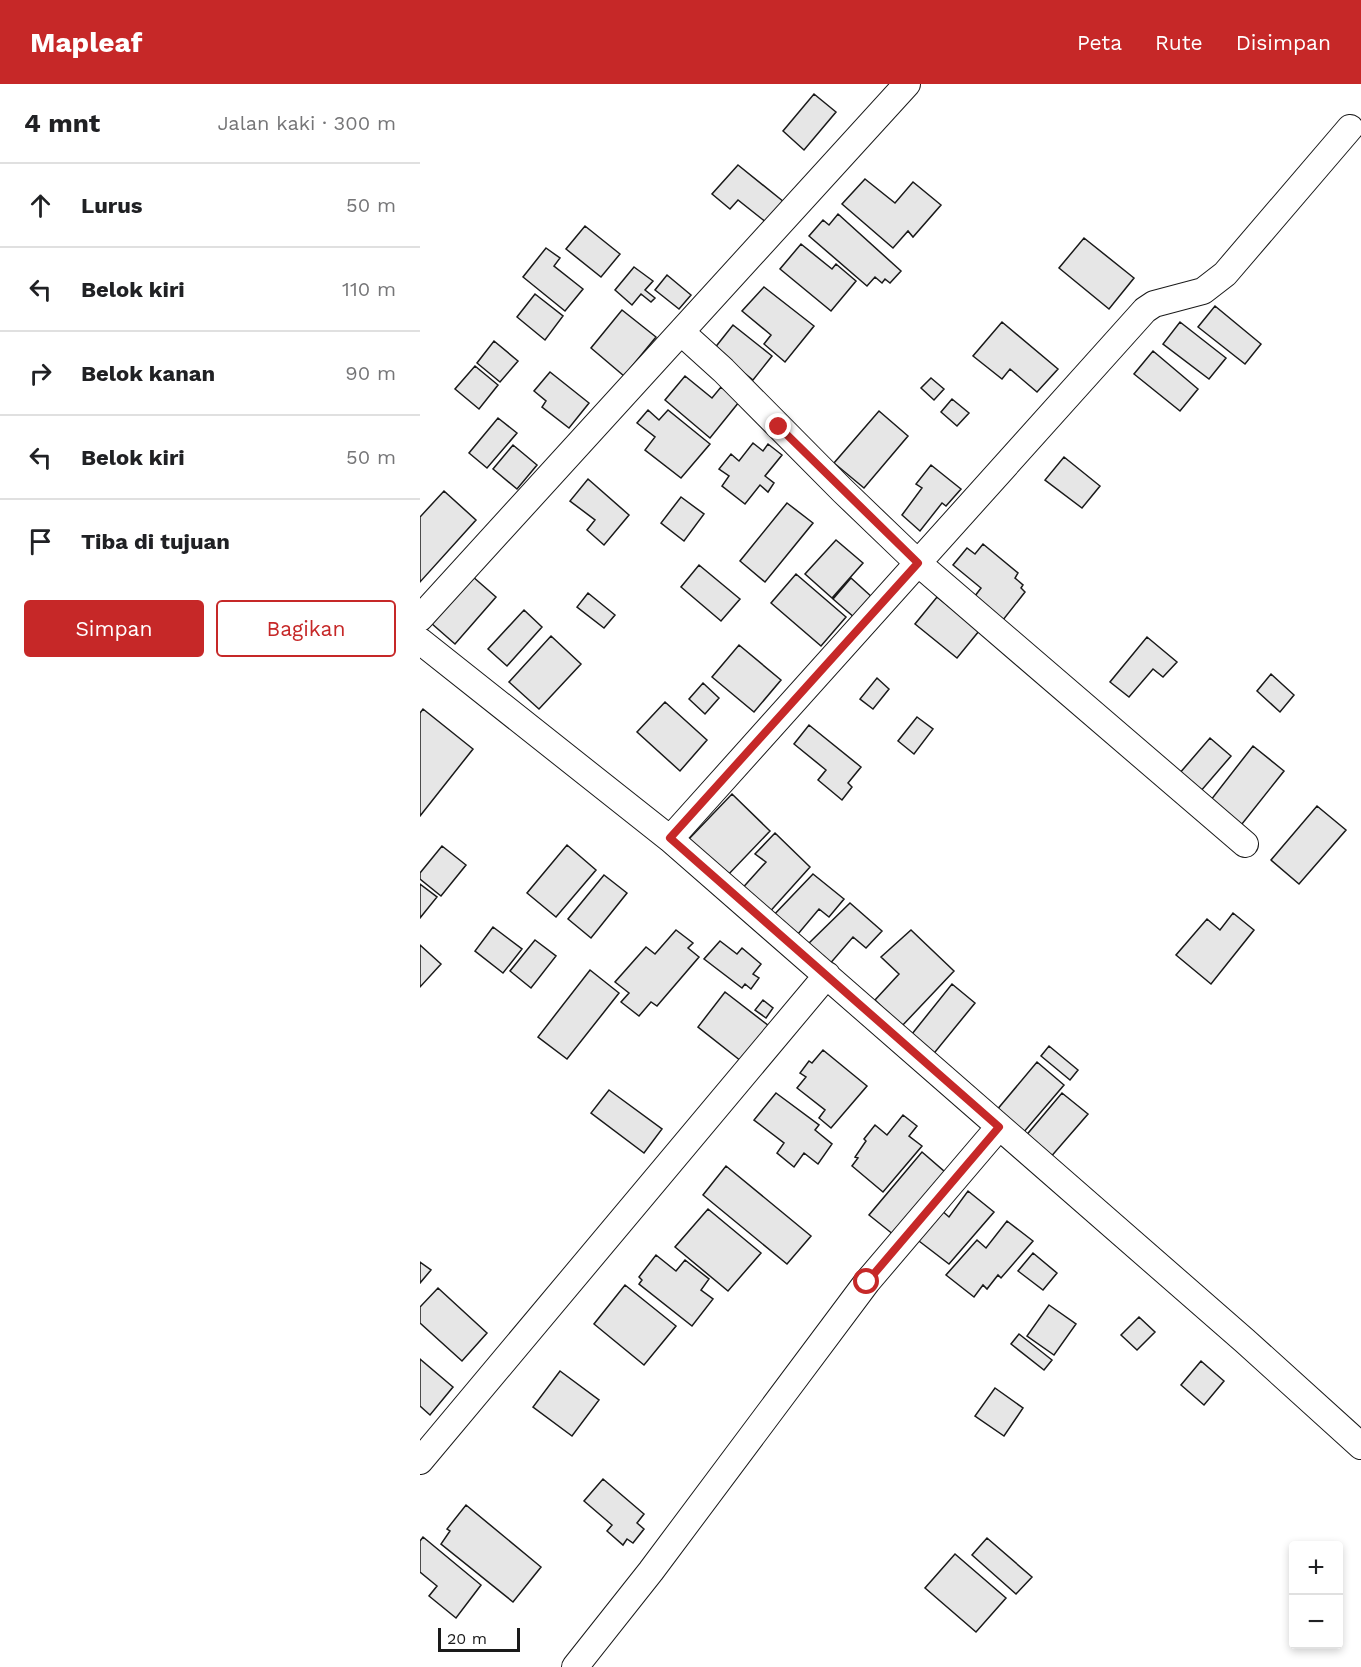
<!DOCTYPE html>
<html lang="id">
<meta charset="utf-8">
<style>
:root{--surface:#fff;--page:#f2f2f2;--text:#202124;--muted:#757577;--line:#e0e0e0;--accent:#c62828}
body{margin:0;font-family:"Work Sans",sans-serif;background:var(--page);color:var(--text)}
.controls{position:absolute;right:18px;bottom:18px;display:grid;overflow:hidden;border-radius:6px;box-shadow:0 3px 9px #0003}
.controls button{width:54px;height:54px;display:grid;place-items:center;padding:0;border:0;border-bottom:2px solid var(--line);background:var(--surface);color:var(--text);font:30px sans-serif}
.scale{position:absolute;left:18px;bottom:15px;width:82px;box-sizing:border-box;padding-left:6px;border:3px solid #1a1a1a;border-top:0;font-size:16px;line-height:21px;white-space:nowrap;color:#1a1a1a;-webkit-text-stroke:4px #fff;paint-order:stroke}
.stop{position:absolute;width:18px;height:18px;margin:-14px;border:4px solid #c62828;border-radius:50%;background:#fff}
.stop.end{background:#c62828;border-color:#fff;box-shadow:0 2px 6px #0008}
.list{margin:0;padding:0;list-style:none}
h2{display:flex;justify-content:space-between;align-items:center;height:78px;margin:0;padding:0 24px;font-size:26px}
h2 small{font-size:20px;font-weight:400;color:var(--muted)}
.list li{display:grid;grid-template-columns:39px 1fr auto;gap:18px;align-items:center;box-sizing:border-box;height:84px;padding:0 24px;border-top:2px solid var(--line)}
.list b{display:block;font-size:22px;white-space:nowrap}
.list em{font-size:20px;font-style:normal;color:var(--muted)}
.actions{display:flex;gap:12px;padding:18px 24px}
.actions a{flex:1;padding:14px 0;border:2px solid var(--accent);border-radius:6px;text-align:center;font-size:21px;color:var(--accent)}
.actions .main{background:var(--accent);color:#fff}
.icon{flex:none;width:33px;height:33px;fill:none;stroke:currentColor;stroke-width:2;stroke-linecap:round;stroke-linejoin:round}
.map{position:relative;flex:none;width:941px;height:1583px;overflow:hidden}
header{display:flex;align-items:center;gap:36px;box-sizing:border-box;height:84px;padding:0 30px;background:var(--accent);color:#fff}
header strong{font-size:28px}
nav{display:flex;gap:33px;margin-inline-start:auto;font-size:21px}
main{display:flex}
aside{flex:1;background:var(--surface)}
.map>svg:first-child{display:block}
</style>
<header>
<strong>Mapleaf</strong>
<nav><a>Peta</a><a>Rute</a><a>Disimpan</a></nav>
</header>
<main>
<aside>
<h2>4 mnt<small>Jalan kaki · 300 m</small></h2>
<ul class="list">
<li><svg class="icon" aria-label="ahead" viewBox="0 0 24 24"><path d="M12 20V5M6 11l6-6 6 6"/></svg><div><b>Lurus</b></div><em>50 m</em></li>
<li><svg class="icon" aria-label="left" viewBox="0 0 24 24"><path d="M17 20v-9H6M10 6l-5 5 5 5"/></svg><div><b>Belok kiri</b></div><em>110 m</em></li>
<li><svg class="icon" aria-label="right" viewBox="0 0 24 24"><path d="M7 20v-9h11M14 6l5 5-5 5"/></svg><div><b>Belok kanan</b></div><em>90 m</em></li>
<li><svg class="icon" aria-label="left" viewBox="0 0 24 24"><path d="M17 20v-9H6M10 6l-5 5 5 5"/></svg><div><b>Belok kiri</b></div><em>50 m</em></li>
<li><svg class="icon" aria-label="arrive" viewBox="0 0 24 24"><path d="M6 21V4h12l-3 4 3 4H6"/></svg><div><b>Tiba di tujuan</b></div></li>
</ul>
<div class="actions"><a class="main">Simpan</a><a>Bagikan</a></div>
</aside>
<div class="map">
<svg width="941" height="1583" viewBox="0 0 941 1583">
<rect width="100%" height="100%" fill="#fff"/>
<path fill="#e6e6e6" stroke="#1a1a1a" stroke-width="1.5" d="M394,10L416,28L384,66L363,47Z
M318,81L364,118L347,139L318,116L310,125L292,110Z
M445,95L475,119L493,98L521,121L493,153L488,147L473,164L422,120Z
M418,130L481,187L470,199L465,195L462,199L455,193L447,202L389,152L403,136L409,141Z
M165,142L200,170L181,193L146,165Z
M664,154L714,194L689,225L639,184Z
M381,160L412,185L416,180L436,197L411,227L360,185Z
M126,164L140,174L134,182L163,205L145,227L103,193Z
M214,183L233,197L225,206L235,214L231,218L221,210L212,221L195,206Z
M247,191L271,211L259,225L235,206Z
M344,203L394,242L365,278L344,260L351,251L322,227Z
M115,210L143,232L125,256L97,233Z
M795,222L841,260L825,280L778,243Z
M202,226L236,253L204,292L171,264Z
M582,238L638,285L617,308L590,285L582,295L553,272Z
M760,238L806,274L789,295L743,260Z
M313,241L352,272L333,296L294,265Z
M74,257L98,277L80,298L57,279Z
M733,267L778,305L760,327L714,290Z
M55,282L78,301L59,325L35,305Z
M130,288L169,319L149,344L122,323L126,317L114,307Z
M265,292L292,314L301,303L319,318L290,354L245,316Z
M511,294L524,305L514,316L501,304Z
M532,315L549,329L537,342L521,328Z
M228,326L239,336L248,326L290,360L261,394L225,366L235,353L217,339Z
M459,327L488,352L444,404L414,379Z
M78,334L97,349L67,384L49,369Z
M333,359L343,367L348,360L362,371L345,392L354,399L348,408L340,401L325,420L302,402L309,392L299,385L311,370L319,377Z
M93,361L117,381L97,405L73,385Z
M644,373L680,402L662,424L625,396Z
M511,381L541,405L526,422L522,419L500,447L482,431L502,404L496,400Z
M168,395L209,431L184,461L167,446L175,436L150,417Z
M24,407L56,436L0,498V433Z
M261,413L284,430L264,457L241,439Z
M367,419L393,439L345,498L320,477Z
M416,456L443,479L412,514L385,490Z
M563,460L598,489L595,494L603,501L601,504L605,508L583,536L555,512L561,504L533,481L547,464L555,470Z
M279,481L320,515L301,537L261,503Z
M376,490L426,533L401,562L351,519Z
M52,492L76,513L35,560L11,539Z
M431,494L453,514L435,534L413,515Z
M168,509L195,531L184,544L157,523Z
M517,513L559,547L537,574L495,540Z
M104,526L122,543L87,582L68,565Z
M131,552L161,580L119,625L89,598Z
M727,553L757,578L743,593L733,585L709,613L690,598Z
M319,561L361,596L334,628L292,593Z
M851,590L874,611L860,628L837,607Z
M457,594L469,605L453,625L440,615Z
M283,599L299,614L285,630L269,615Z
M245,618L287,656L260,687L217,648Z
M3,625L53,665L0,732V629Z
M497,633L513,645L494,670L478,657Z
M389,641L441,683L428,699L432,703L422,716L398,696L406,686L374,660Z
M790,654L811,672L780,708L759,690Z
M833,662L864,687L818,745L787,721Z
M312,710L350,747L306,793L268,756Z
M897,722L926,746L879,800L851,776Z
M355,749L390,783L346,832L319,808L346,778L335,770Z
M147,761L176,786L136,833L107,809Z
M22,762L46,781L21,812L0,795V789Z
M393,790L424,815L409,833L399,825L373,856L350,835Z
M184,791L207,809L171,854L148,835Z
M0,800L17,813L0,834Z
M430,819L462,847L446,864L433,853L408,882L386,862Z
M813,829L834,846L791,900L756,871L787,835L800,846Z
M73,843L102,865L83,889L55,867Z
M256,846L273,859L268,864L279,873L237,922L231,918L219,932L201,918L209,909L195,898L226,863L235,870Z
M491,846L534,887L481,943L455,916L479,890L461,873Z
M115,856L136,872L111,904L90,887Z
M300,857L317,870L322,864L341,880L333,890L339,894L331,905L325,900L322,904L284,875Z
M0,861L21,880L0,903Z
M170,886L199,909L147,975L118,953Z
M532,900L555,919L511,973L488,955Z
M305,908L349,942L321,977L278,943Z
M343,916L353,924L346,934L335,926Z
M629,962L658,986L650,996L621,972Z
M403,966L447,1002L411,1044L399,1034L405,1026L377,1004L386,993L380,989L389,977L392,979Z
M617,978L644,1001L603,1049L576,1027Z
M189,1006L242,1045L224,1069L171,1029Z
M356,1009L399,1041L395,1046L412,1060L398,1080L384,1069L374,1083L357,1069L364,1059L334,1036Z
M642,1009L668,1030L629,1075L604,1054Z
M483,1031L497,1042L489,1052L502,1062L463,1108L432,1082L438,1074L435,1073L446,1057L444,1055L455,1041L467,1051Z
M502,1068L525,1088L479,1155L449,1131Z
M306,1082L391,1152L367,1180L283,1111Z
M548,1107L574,1128L529,1180L495,1154L520,1125L529,1133Z
M288,1125L341,1169L308,1207L255,1163Z
M587,1137L613,1157L581,1194L578,1191L567,1205L563,1201L554,1213L526,1191L557,1156L566,1164Z
M613,1169L637,1189L623,1206L598,1187Z
M236,1171L256,1187L265,1176L289,1195L281,1206L293,1215L272,1242L219,1200L222,1196L219,1193Z
M0,1178L11,1186L0,1199Z
M205,1201L256,1242L224,1281L174,1240Z
M18,1204L67,1249L42,1277L0,1239V1223Z
M629,1221L656,1240L634,1271L607,1252Z
M719,1233L735,1248L717,1266L701,1251Z
M599,1250L632,1276L624,1286L591,1260Z
M0,1275L33,1303L10,1331L0,1322Z
M781,1277L804,1297L784,1321L761,1301Z
M140,1287L179,1316L152,1352L113,1323Z
M575,1304L603,1324L584,1352L555,1332Z
M183,1395L224,1430L217,1439L224,1445L213,1459L207,1455L203,1461L187,1447L192,1441L164,1417Z
M46,1421L121,1483L93,1518L21,1460L30,1447L27,1445Z
M3,1453L61,1501L36,1534L9,1512L17,1502L0,1488V1457Z
M567,1454L612,1493L596,1510L552,1471Z
M535,1470L586,1514L556,1548L505,1504Z"/>
<g fill="none" stroke-linecap="round" stroke-linejoin="round">
<defs>
<path id="street" d="M261,248L303,286L423,407L498,479L825,760
M0,534L487,0
M0,557L250,755L825,1257L941,1362
M250,755L725,226L734,220L783,207L805,190L930,44
M0,1377L407,891
M155,1583L231,1487L447,1198L579,1043"/>
</defs>
<use href="#street" stroke="#1a1a1a" stroke-width="28"/>
<use href="#street" stroke="#fff" stroke-width="26"/>
</g>
<g fill="none" stroke-linecap="round" stroke-linejoin="round">
<path stroke="#c62828" stroke-width="8" d="M359,343L498,479L250,754L579,1043L447,1198"/>
</g>
</svg>
<div class="controls">
<button>+</button>
<button>−</button>
</div>
<div class="scale">20 m</div>
<div class="stop" style="left:447px;top:1198px"></div>
<div class="stop end" style="left:359px;top:343px"></div>
</div>
</main>
